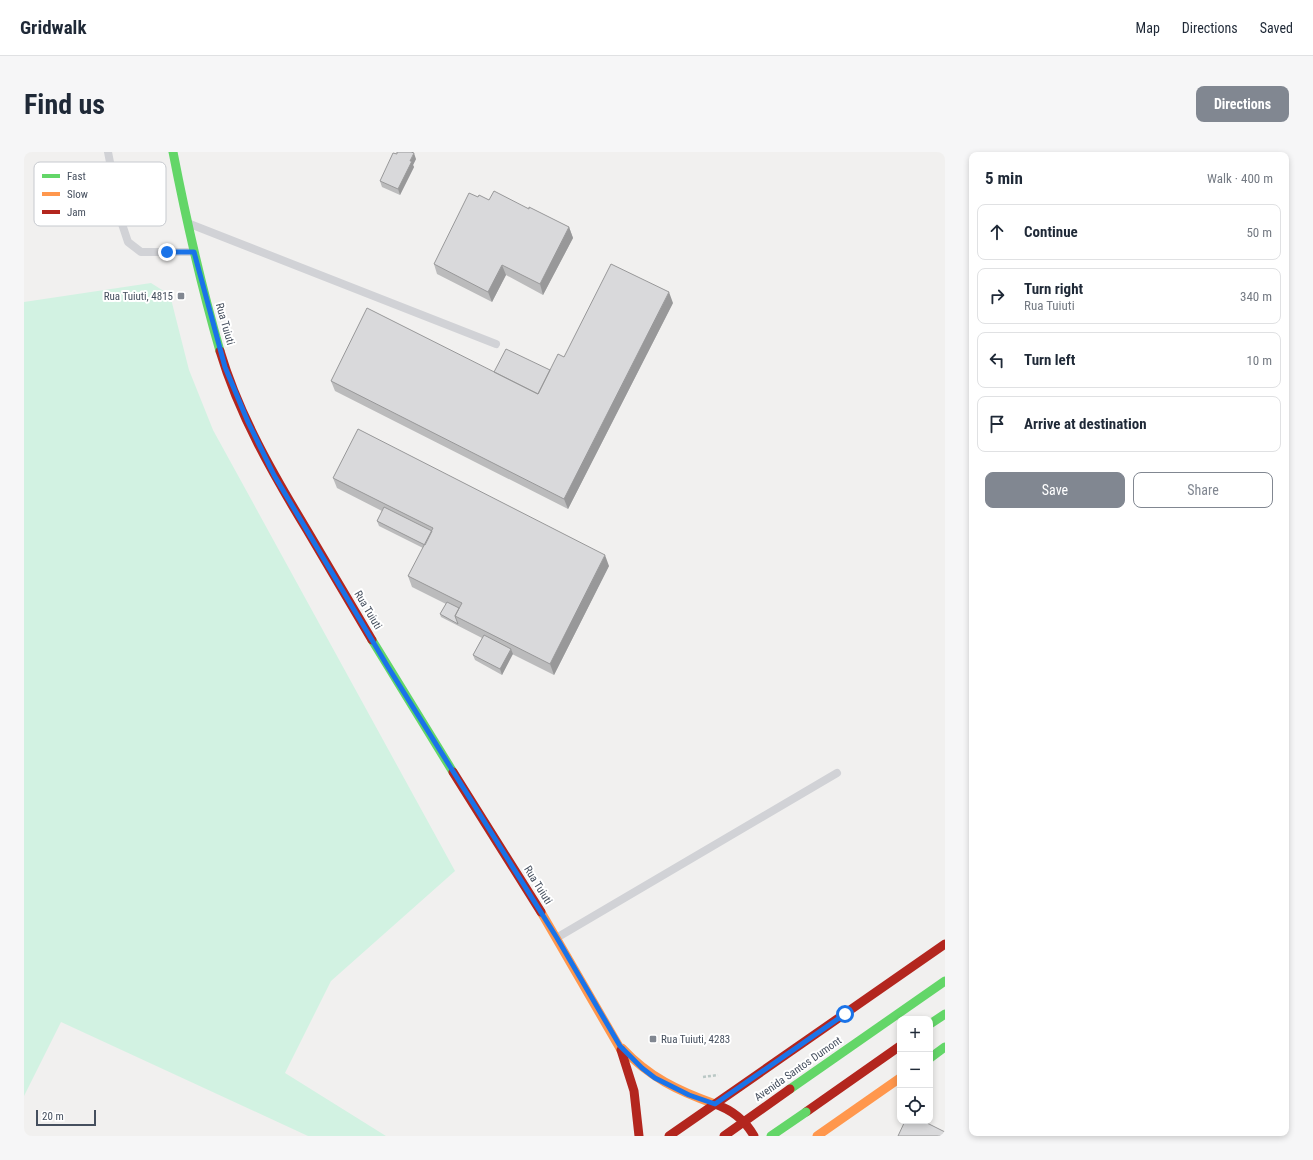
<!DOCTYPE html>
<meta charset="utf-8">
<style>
:root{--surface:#fff;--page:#f6f6f7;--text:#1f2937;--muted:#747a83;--line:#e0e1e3;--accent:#818791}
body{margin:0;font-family:"Roboto Condensed",sans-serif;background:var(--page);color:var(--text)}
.controls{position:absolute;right:12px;bottom:12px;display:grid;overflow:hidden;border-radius:8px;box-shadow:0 2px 6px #0003}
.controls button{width:36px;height:36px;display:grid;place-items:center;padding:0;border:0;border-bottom:1px solid var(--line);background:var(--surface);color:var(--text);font:20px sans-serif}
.scale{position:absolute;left:12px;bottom:10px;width:60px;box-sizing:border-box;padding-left:4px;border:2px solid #454f5e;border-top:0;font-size:11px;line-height:14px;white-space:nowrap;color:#454f5e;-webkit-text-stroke:3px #fff;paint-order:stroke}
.stop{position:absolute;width:12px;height:12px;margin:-9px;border:3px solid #1a73e8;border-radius:50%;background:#fff}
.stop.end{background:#1a73e8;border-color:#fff;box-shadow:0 1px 4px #0008}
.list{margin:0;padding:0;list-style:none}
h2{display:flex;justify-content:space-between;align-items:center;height:52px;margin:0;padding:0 16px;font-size:17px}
h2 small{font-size:13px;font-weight:400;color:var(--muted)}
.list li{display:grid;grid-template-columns:26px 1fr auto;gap:12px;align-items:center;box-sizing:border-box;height:56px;margin:0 8px 8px;padding:0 8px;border:1px solid var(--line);border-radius:8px}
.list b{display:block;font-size:15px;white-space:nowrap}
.list p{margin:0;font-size:13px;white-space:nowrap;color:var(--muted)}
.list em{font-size:13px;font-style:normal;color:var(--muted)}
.actions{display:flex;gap:8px;padding:12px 16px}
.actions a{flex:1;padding:9px 0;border:1px solid var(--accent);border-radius:8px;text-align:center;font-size:14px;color:var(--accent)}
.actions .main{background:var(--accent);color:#fff}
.icon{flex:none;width:22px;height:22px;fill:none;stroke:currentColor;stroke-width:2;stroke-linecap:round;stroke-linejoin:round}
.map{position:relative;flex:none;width:921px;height:984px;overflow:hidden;border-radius:8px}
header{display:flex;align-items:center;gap:24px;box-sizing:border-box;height:56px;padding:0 20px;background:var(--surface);border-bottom:1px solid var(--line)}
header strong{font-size:19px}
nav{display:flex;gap:22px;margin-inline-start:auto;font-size:14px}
.intro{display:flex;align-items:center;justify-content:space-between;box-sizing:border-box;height:96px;padding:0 24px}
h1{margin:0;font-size:28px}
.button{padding:10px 18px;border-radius:8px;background:var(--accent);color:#fff;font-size:14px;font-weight:700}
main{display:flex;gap:24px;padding:0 24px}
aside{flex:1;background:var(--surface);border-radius:8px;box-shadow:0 2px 6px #0003}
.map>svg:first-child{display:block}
</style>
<header>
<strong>Gridwalk</strong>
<nav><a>Map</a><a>Directions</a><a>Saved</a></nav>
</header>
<div class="intro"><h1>Find us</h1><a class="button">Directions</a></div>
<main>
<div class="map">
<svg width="921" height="984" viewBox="0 0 921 984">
<rect width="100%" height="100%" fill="#f1f0ef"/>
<path fill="#d2f2e2" d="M127,131L146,143L165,218L189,278L431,719L307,829L261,921L362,984H284L37,870L0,944V150Z"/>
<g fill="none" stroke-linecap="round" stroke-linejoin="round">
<path stroke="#bac8c5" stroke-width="2.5" stroke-dasharray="3 2" stroke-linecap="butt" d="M679,925L694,923"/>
<path stroke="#d1d2d6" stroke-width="8" d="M84,0L98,72L104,90L117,100H169
M166,72L472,192
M534,785L813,621"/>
<path stroke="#63d668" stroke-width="9" d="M149,0C162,67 177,133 196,199
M348,488L429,620
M906,872L921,862
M906,906L921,895
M766,937L921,829"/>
<path stroke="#ff974d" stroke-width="9" d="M517,760L597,898
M598,896C625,925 654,939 691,952
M793,984L876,926"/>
<path stroke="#b3261e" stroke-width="9" d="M196,199C215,263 249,322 283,378C305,415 326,451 348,488
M429,620L517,760
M597,898L610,939L615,984
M691,952C708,958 721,968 730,984
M782,960L876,894
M645,984L921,792"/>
<path stroke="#63d668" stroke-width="9" d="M747,984L782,960"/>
<path stroke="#b3261e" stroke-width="9" d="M700,984L766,937"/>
</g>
<path fill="#bbbbbc" d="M373,2L392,7L389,13L390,15L376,43L358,35L356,29Z
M454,45L465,48L505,57L545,75L549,86L519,143L482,123L468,150L413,122L410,112Z
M649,151L544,357L311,239L307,229L470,220L526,218L540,205Z
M309,326L585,414L530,523L488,502L478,523L451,508L449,503L458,486L417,465L416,462L422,452L388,435L384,424L399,396L355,374L353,369L358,359L313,336Z"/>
<path fill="#989899" d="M390,1L392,7L389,13L390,15L376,43L374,37Z
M545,75L549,86L519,143L516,132Z
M478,113L482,123L468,150L464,140Z
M645,140L649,151L544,357L540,347Z
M581,403L585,414L530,523L526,512Z
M487,497L489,502L478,523L476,517Z"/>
<path fill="#d9d9db" stroke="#989899" d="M373,0H387L390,1L386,9H388L374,37L356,29L369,1L373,2Z
M470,39L505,57V55L545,75L516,132L478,113L464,140L410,112L445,41L454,45L455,43L465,48Z
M587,112L645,140L540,347L307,229L343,156L514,242L534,202L540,205Z
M482,197L526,218L514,242L470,220Z
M334,277L581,403L526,512L431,464L438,451L384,424L409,376L309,326Z
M360,355L408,379L401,393L353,369Z
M423,450L435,456L431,464L434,472L416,462Z
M460,483L487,497L476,517L449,503Z
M881,969H899L921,980V984H874Z"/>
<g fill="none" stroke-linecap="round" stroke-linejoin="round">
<path stroke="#1a73e8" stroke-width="5" d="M143,100H170L201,215L224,270L250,323L364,515L533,786L596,894L618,916L631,926L665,943L691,952L821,862"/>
</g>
<g fill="#818791" stroke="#fff" stroke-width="1.5">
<rect x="153" y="140" width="8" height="8" rx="2"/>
<rect x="625" y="883" width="8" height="8" rx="2"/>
</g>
<g text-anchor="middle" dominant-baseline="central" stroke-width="4" stroke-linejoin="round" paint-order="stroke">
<g font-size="11" fill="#454f5e" stroke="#fff" text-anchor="end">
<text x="149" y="144">Rua Tuiuti, 4815</text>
<text x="637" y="887" text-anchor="start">Rua Tuiuti, 4283</text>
</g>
<g font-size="11" fill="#454f5e" stroke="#fff">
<text transform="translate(201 172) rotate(74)">Rua Tuiuti</text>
<text transform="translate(344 458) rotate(59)">Rua Tuiuti</text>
<text transform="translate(514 733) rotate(58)">Rua Tuiuti</text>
<text transform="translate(774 917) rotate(-35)">Avenida Santos Dumont</text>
</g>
</g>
<rect x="10" y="10" width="132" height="64" rx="6" fill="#fff" stroke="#c7cacf" stroke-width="1"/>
<rect x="18" y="22" width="18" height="4" fill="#63d668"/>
<rect x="18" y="40" width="18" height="4" fill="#ff974d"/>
<rect x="18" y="58" width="18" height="4" fill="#b3261e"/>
<g font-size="11" fill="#454f5e">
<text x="43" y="28">Fast</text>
<text x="43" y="46">Slow</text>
<text x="43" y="64">Jam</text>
</g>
</svg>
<div class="controls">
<button>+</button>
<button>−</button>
<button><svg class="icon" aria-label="locate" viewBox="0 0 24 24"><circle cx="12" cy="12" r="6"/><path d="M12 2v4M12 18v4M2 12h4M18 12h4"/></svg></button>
</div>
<div class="scale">20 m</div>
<div class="stop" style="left:821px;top:862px"></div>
<div class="stop end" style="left:143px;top:100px"></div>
</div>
<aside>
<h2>5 min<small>Walk · 400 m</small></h2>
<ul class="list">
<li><svg class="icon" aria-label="ahead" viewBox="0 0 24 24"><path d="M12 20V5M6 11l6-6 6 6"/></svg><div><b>Continue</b></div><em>50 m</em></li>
<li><svg class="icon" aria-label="right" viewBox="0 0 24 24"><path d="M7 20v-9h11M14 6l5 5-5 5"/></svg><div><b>Turn right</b><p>Rua Tuiuti</p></div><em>340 m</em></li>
<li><svg class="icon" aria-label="left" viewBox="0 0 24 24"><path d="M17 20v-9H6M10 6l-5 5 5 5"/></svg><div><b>Turn left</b></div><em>10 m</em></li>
<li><svg class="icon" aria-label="arrive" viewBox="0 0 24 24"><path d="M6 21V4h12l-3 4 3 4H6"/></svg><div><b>Arrive at destination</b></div></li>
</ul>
<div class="actions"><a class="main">Save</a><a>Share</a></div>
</aside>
</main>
